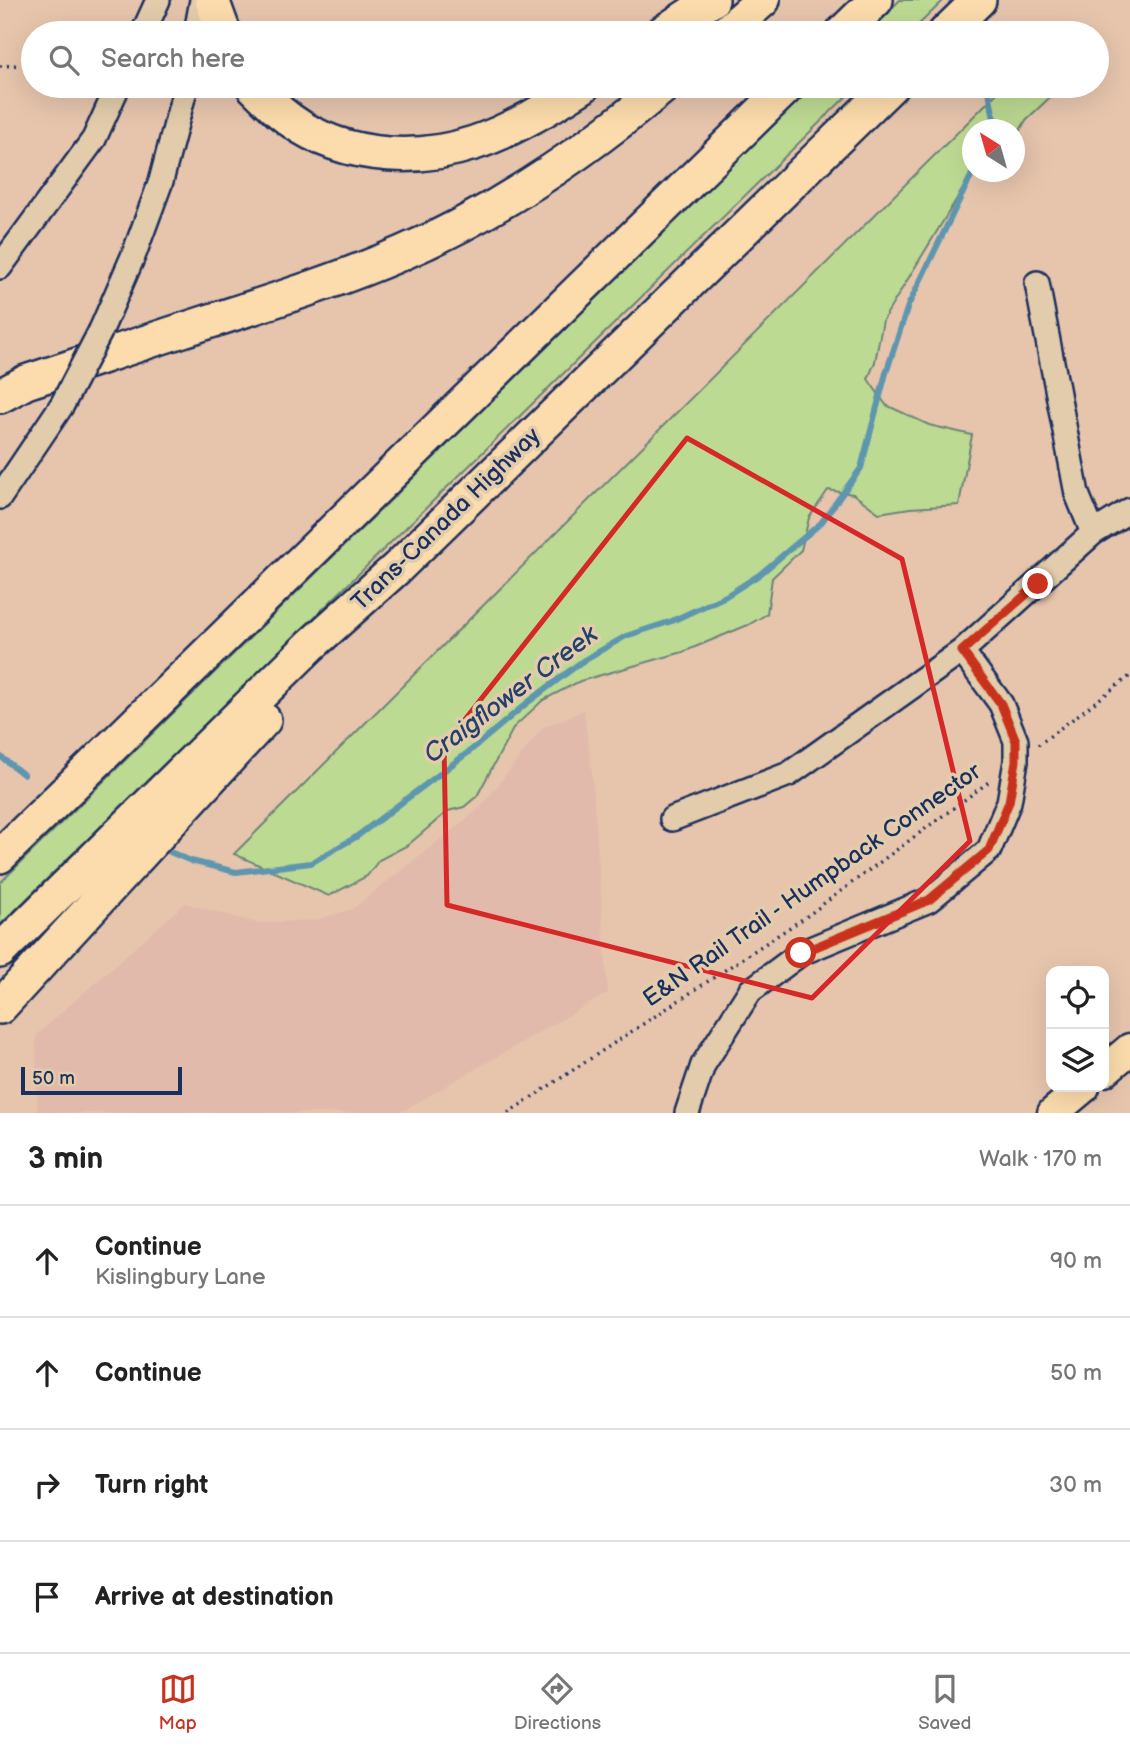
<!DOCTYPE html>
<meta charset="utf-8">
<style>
:root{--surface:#fff;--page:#f2f2f2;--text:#222;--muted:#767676;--line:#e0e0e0;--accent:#c8321e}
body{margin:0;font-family:"Balsamiq Sans",sans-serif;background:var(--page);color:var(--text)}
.controls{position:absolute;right:21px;bottom:21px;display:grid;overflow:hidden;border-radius:14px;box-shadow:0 7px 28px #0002}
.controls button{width:63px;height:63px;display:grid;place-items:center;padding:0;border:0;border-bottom:2px solid var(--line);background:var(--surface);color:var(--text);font:35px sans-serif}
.compass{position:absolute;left:962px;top:119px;width:63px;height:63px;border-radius:50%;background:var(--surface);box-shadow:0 7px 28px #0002;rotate:323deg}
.scale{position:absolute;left:21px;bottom:18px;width:161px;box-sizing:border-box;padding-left:7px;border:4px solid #1b2f5e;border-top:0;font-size:19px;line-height:24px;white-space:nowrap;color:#1b2f5e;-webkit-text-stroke:5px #e2ccab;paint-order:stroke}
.stop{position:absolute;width:21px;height:21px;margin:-16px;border:5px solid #c8321e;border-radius:50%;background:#fff}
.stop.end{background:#c8321e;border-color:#fff;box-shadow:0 2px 7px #0008}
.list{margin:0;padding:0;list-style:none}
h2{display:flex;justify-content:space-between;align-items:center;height:91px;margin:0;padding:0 28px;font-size:30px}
h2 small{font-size:23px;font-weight:400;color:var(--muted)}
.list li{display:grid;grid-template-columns:46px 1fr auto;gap:21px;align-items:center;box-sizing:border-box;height:112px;padding:0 28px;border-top:2px solid var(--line)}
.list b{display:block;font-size:26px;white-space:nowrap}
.list p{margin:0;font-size:23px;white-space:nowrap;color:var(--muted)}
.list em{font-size:23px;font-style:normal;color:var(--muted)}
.icon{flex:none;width:38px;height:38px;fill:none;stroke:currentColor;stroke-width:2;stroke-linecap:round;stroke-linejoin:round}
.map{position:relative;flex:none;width:1130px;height:1113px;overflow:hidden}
.search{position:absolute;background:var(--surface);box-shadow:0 7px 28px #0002;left:21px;right:21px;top:21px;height:77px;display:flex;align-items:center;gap:18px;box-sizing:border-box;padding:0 24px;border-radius:38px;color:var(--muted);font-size:26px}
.sheet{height:539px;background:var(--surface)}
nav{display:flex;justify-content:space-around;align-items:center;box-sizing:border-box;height:98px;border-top:2px solid var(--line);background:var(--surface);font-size:19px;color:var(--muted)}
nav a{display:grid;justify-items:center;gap:4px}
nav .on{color:var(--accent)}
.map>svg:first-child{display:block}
</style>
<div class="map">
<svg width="1130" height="1113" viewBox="0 0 1130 1113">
<rect width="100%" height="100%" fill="#e7c5ad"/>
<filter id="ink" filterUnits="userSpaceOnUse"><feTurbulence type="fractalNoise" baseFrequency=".0143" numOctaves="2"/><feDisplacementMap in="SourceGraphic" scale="14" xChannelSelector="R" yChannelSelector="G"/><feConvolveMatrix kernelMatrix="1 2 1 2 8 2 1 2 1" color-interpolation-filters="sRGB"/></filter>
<g filter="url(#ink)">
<path fill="#e2baab" d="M584,710L592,771L608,993L399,1113H37L36,1035L185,903L257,923L315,920L352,909L480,808L542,728Z"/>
<path fill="#bdda92" stroke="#6c8478" stroke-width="2" d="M900,0H944L910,33H866Z
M813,86H857L0,925V883Z
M1004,86H1062L1026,120L1015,139L1014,130H972L973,172L883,320L875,362L868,379L886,405L929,425L972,435L959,505L910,508L879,513L853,494L828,490L809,518L801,550L772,578L767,614L748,625L683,652L580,681L543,700L514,727L477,796L464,807L448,811L408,845L379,860L367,876L329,896L234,854Z"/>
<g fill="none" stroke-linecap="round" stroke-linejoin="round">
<path stroke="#5e96af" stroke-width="6" d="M988,86L994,119L991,130
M0,756L24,775
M170,852L191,861L236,872L311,863L356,837L470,751L527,703L584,660L626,636L672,621L726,596L759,575L821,523L861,468L886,373L908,306L973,172"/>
<defs>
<path id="minor" d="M143,33L158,0
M196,33L202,0
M0,267L94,139L118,86
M1037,283L1077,494L1093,533
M101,330L134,254L161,181L186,86
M0,497L62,405
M672,819L789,774L962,651L1093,533L1130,510
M687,1113L703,1065L750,991L801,953L929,900L989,850L1009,802L1016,761V741L1001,704L962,651"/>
<path id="major" d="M1104,1071L1130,1049
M1053,1113L1084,1087"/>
<path id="highway" d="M212,0L224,33
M662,33L712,0
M725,33L763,0
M842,33L876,0
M945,33L979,0
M253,86C262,95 271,104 280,112C333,157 410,164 474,143C511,131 550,107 583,86
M0,396L26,382C90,361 154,339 217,319C279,299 342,279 402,253C498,212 584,153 664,86
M0,856L788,86
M0,951L311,645L397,568L891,86
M0,1007L264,720"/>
</defs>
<use href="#minor" stroke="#1b2f5e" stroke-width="28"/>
<use href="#major" stroke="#1b2f5e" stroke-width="35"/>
<use href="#highway" stroke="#1b2f5e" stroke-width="38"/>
<path stroke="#1b2f5e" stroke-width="3.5" stroke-dasharray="2 5" stroke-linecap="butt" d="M0,66L21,65
M1038,745L1130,676
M508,1113L807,916L990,781"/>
<use href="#minor" stroke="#e2ccab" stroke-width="23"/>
<use href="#major" stroke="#fcdcac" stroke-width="30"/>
<use href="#highway" stroke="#fcdcac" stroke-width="33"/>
<defs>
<path id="minor-bridge" d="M62,405L101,330"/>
</defs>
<use href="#minor-bridge" stroke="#1b2f5e" stroke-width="28" stroke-linecap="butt"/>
<use href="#minor-bridge" stroke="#e2ccab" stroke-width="23"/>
</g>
</g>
<g fill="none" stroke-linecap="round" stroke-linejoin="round" filter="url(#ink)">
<path stroke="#c8321e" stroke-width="9" d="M801,953L929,900L989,850L1009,802L1016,761V741L1001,704L962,651L1038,584"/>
</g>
<path fill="none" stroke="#d62828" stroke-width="5" stroke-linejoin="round" d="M687,438L902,559L970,841L812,998L447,905L444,746Z"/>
<g text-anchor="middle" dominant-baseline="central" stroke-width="7" stroke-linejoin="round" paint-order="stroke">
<g font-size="24" fill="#1b2f5e" stroke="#e2ccab">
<text transform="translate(446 519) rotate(-44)">Trans-Canada Highway</text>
<text transform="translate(812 885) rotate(-35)">E&amp;N Rail Trail - Humpback Connector</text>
</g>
<g font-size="26" font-style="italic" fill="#26406c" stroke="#e2ccab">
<text transform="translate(511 695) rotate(-37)">Craigflower Creek</text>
</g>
</g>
</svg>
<div class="controls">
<button><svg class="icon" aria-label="locate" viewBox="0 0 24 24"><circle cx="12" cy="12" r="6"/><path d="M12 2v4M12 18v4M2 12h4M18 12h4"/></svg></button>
<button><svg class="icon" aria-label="layers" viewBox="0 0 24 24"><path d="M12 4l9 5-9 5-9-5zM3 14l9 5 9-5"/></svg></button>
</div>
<svg class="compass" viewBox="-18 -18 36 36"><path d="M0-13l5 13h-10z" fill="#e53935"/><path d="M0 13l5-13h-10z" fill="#767676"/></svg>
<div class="scale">50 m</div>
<div class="stop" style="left:801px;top:953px"></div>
<div class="stop end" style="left:1038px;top:584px"></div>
<div class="search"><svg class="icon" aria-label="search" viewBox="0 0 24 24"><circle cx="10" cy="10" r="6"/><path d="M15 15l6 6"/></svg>Search here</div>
</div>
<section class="sheet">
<h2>3 min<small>Walk · 170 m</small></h2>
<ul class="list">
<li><svg class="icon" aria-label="ahead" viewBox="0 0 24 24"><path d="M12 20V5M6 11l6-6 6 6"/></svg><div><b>Continue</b><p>Kislingbury Lane</p></div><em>90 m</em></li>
<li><svg class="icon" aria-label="ahead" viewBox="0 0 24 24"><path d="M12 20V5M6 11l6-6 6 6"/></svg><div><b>Continue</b></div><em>50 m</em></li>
<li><svg class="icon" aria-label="right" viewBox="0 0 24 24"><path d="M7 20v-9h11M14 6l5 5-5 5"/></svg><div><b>Turn right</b></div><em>30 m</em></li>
<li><svg class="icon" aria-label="arrive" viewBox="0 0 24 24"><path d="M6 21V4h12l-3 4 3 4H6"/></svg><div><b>Arrive at destination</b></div></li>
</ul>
</section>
<nav>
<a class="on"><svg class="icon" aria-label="map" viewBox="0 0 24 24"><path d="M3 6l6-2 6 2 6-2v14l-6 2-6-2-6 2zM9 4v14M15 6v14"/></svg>Map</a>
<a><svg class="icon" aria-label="directions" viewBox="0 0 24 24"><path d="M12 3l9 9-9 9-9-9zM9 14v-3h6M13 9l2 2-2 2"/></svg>Directions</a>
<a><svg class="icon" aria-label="saved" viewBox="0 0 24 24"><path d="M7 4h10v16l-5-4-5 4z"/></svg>Saved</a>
</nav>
